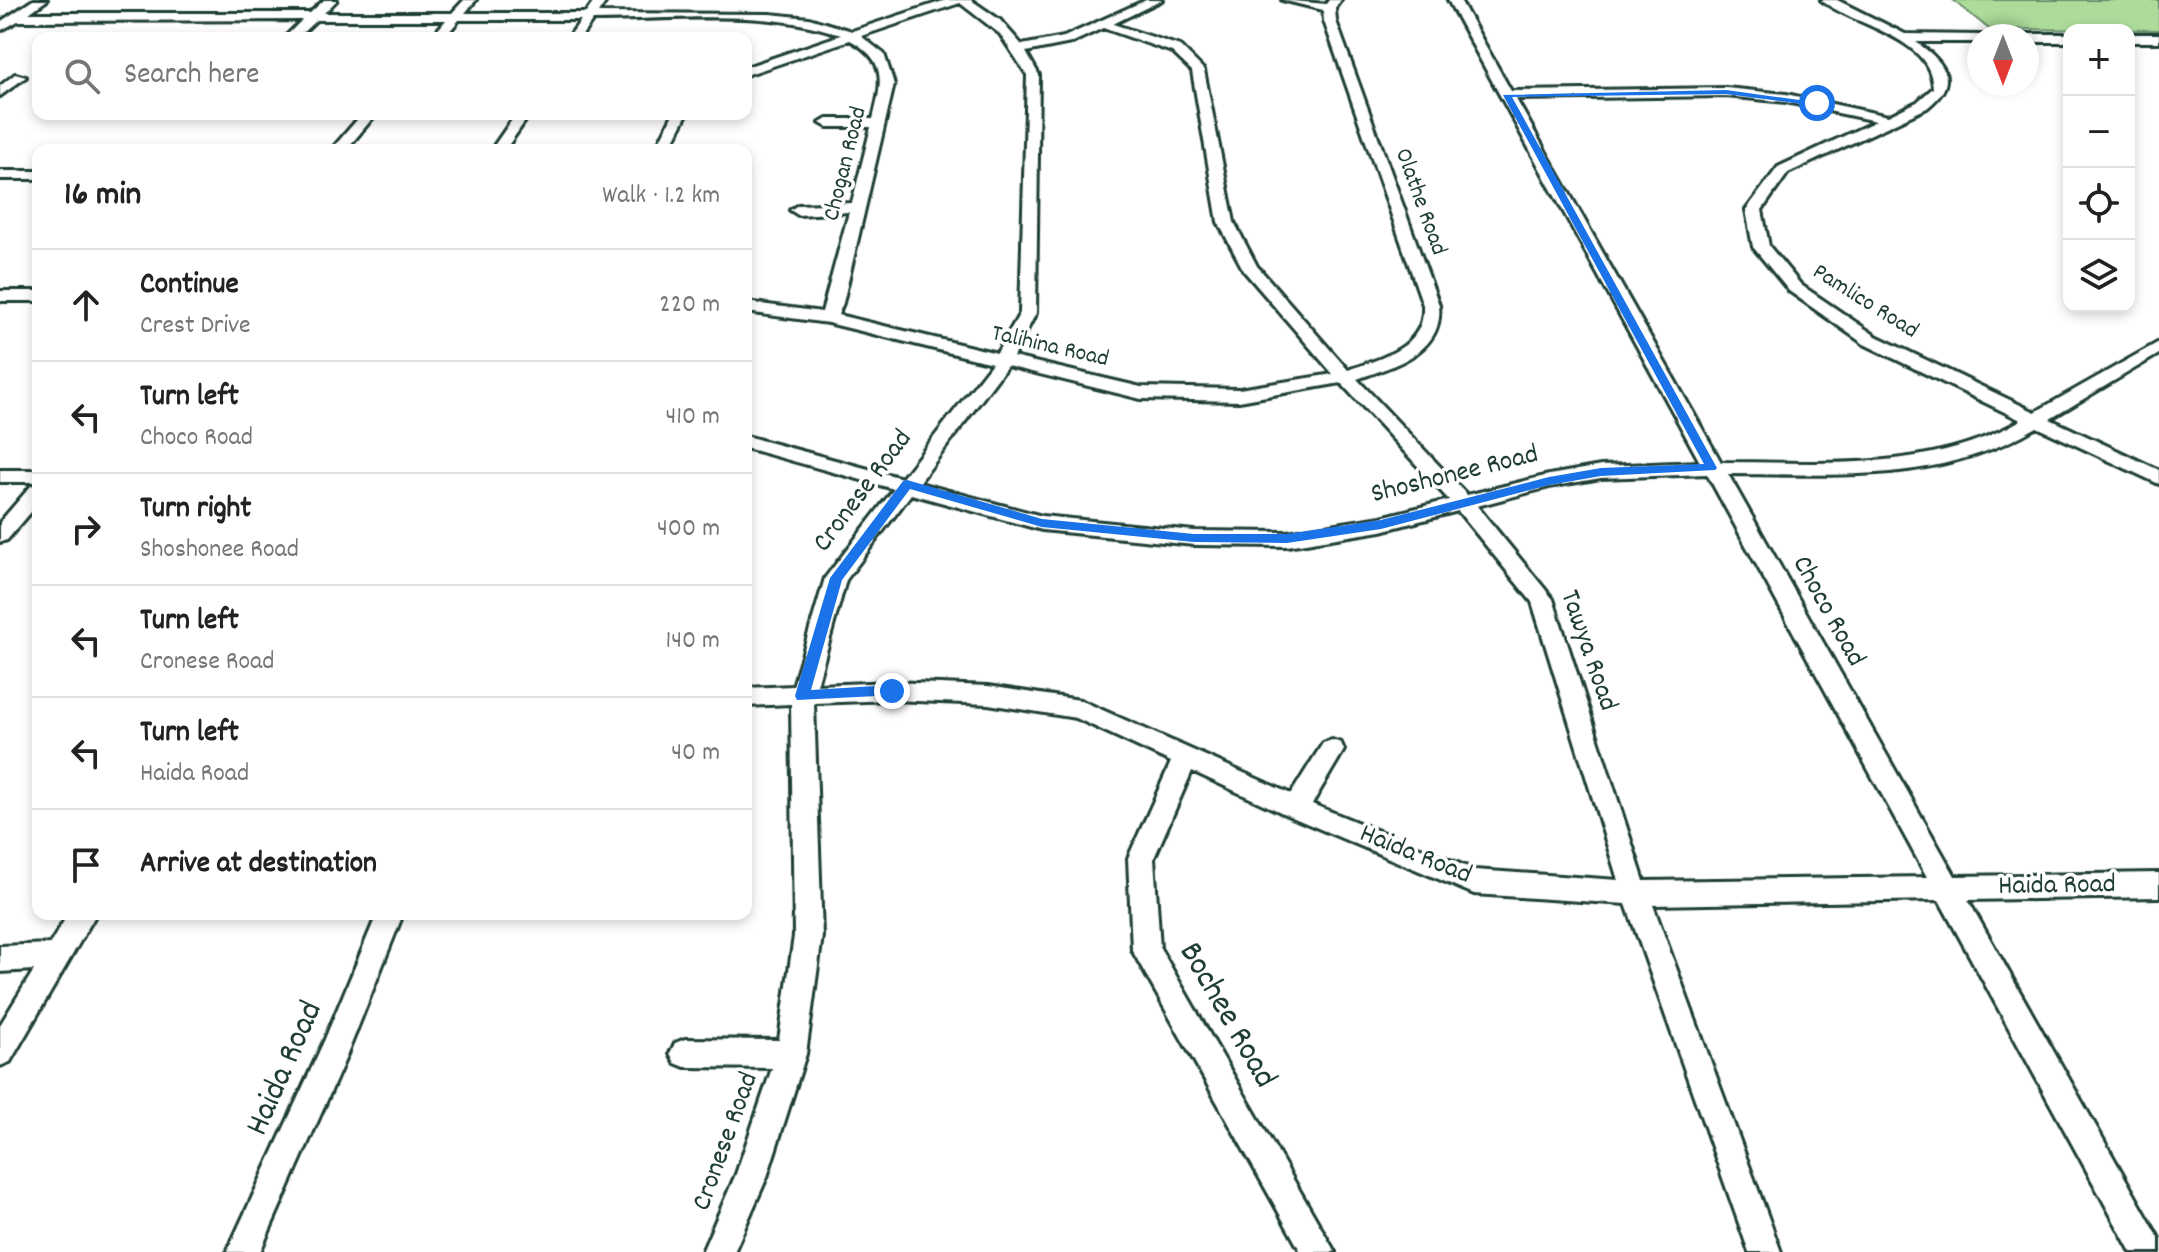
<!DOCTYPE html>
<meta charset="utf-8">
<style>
:root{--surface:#fff;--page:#f2f2f2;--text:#222;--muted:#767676;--line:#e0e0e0}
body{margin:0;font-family:Dekko,sans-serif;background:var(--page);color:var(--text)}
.controls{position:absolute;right:24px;top:24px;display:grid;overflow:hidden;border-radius:16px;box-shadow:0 4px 12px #0003}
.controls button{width:72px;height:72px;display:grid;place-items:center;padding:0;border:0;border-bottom:2px solid var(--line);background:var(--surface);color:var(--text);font:40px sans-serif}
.compass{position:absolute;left:1967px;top:24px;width:72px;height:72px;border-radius:50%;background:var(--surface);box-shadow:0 4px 12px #0003;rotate:180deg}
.stop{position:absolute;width:24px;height:24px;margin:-18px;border:6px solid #1a73e8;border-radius:50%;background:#fff}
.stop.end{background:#1a73e8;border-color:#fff;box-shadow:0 2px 8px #0008}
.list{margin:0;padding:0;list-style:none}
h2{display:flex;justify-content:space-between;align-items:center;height:104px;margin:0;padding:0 32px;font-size:34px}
h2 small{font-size:26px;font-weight:400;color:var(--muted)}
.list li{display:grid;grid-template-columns:52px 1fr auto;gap:24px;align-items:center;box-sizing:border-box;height:112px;padding:0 32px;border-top:2px solid var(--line)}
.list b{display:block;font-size:30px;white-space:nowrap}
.list p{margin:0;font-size:26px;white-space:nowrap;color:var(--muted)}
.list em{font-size:26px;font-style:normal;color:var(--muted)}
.icon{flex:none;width:44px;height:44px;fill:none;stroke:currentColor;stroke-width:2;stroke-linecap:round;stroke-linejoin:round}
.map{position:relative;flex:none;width:2159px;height:1252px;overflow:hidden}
.search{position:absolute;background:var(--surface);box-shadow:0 4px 12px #0003;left:32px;top:32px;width:720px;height:88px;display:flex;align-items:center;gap:20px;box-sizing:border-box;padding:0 28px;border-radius:16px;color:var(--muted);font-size:30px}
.panel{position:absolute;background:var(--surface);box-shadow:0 4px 12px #0003;left:32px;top:144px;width:720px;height:776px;border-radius:16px}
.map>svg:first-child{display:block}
</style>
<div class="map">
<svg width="2159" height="1252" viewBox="0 0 2159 1252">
<rect width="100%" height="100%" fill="#fff"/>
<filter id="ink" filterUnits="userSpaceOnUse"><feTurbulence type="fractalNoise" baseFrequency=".0125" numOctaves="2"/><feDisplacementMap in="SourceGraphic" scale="16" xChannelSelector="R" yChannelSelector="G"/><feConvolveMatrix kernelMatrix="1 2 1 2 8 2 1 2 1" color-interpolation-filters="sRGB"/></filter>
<g filter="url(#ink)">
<path fill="#acdb9a" stroke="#668c67" stroke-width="2" d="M1953,0H2159V30L1989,29Z"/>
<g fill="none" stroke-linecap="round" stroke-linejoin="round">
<defs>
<path id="minor" d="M33,0H47L29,13H310L324,0H337L324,13H452L464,0H476L465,13H586L595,0H607L598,13L770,14L809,18L852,31L946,0H971L1000,20L1022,45L1064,37L1146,0H1162L1113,24L1180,46L1204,70L1234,222L1257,266L1348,370C1381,358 1426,348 1423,305L1324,21L1323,10L1282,0L1326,4L1329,0H1341L1335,8L1336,21L1439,305C1444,353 1393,366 1357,379L1467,495L1549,475L1601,466L1700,462L1448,0H1460L1511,91L1726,88L1786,94L1888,116L1917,102L1933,88C1932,36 1853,26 1821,0H1837L1905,34L1983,35L1979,36V42H1916C1946,63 1960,82 1927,108L1788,173L1762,210L1769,246L1801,285L1876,336L2035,412L2159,342V354L2050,419L2159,470V484L2037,427C1939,485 1837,474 1728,474L1955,876L2159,873V897L1968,900L2159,1238V1252H2131L1939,900L1653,905L1781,1252H1749L1626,904L1474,894L1287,815L1192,771L1154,858L1160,948L1335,1252H1301L1132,950L1128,858L1171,762L1076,718L988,704L892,700L814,703L822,936L806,1054L767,1177L734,1252H702L736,1174L772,1068L685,1067L675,1063L670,1053L675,1043L685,1039L779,1040L794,936L791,704L746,706V688L793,686L825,578L894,489L746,448V436L902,478L992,363L828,323L746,312V302L822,312L849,212L798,215L790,210L798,205L852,203L871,127H827L820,123L827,119H873C882,82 888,61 850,40L746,75V67L841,35C767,8 671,20 593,20L580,38H568L581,20H459L444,38H431L446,20H316L297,38H284L302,20L18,21L0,31V22ZM960,3L1000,34L1027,75L1020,313L997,353L838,315L843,303L894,84L884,54L861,36ZM1103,28L1172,52L1192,71L1218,222L1244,271L1333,374L1239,389L1141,387L1013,357L1036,313L1039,75L1026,52L1071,43ZM1726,96L1786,102L1876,121L1778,167L1746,210L1753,247L1789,291L1864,344L2021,420C1929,473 1824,462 1721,462L1516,99ZM1007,366L1141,399L1239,401L1341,383L1449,500L1381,517L1287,532L1194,531L1042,516L919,483ZM1707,474L1927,877L1644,881L1553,599L1477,506L1549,487L1601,478ZM911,494L1042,530L1194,545L1287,546L1381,531L1458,511L1532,602L1618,880L1475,870L1312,804L1344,750L1341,743L1332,740L1323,743L1291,794L1080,700L988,686L892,682L817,685L846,580Z
M2027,34H2069V42H2027V36H2022Z
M2129,34H2159V42H2129Z
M15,74L26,77L0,96V86Z
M362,114H376L346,150H331Z
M516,114H530L505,150H491Z
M673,114H687L669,150H655Z
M0,171H38V179H0Z
M0,291H38V301H0Z
M0,470H38V482H0Z
M38,484V504L7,540L0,542V522L31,486Z
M68,914H96L10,1062L0,1066V1025L34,970L0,972V946L50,944Z
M377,914H403L346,1057L260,1252H227L325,1039Z"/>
</defs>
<use href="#minor" stroke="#1f3d34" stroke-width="6"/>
<use href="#minor" fill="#fff" fill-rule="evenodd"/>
</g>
</g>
<path fill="#1a73e8" d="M1726,90L1821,103L1817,106L1726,94L1512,97L1717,468L1715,470L1601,476L1549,485L1381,529L1287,543L1194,542L1042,527L910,489L842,580L811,690L892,685L899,691L897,695L797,700L795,696L830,578L903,481L907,480L1042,519L1194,534H1287L1381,520L1549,477L1601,468L1704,464L1503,95Z"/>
<g text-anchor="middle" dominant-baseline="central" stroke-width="7" stroke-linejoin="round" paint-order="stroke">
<g font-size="24" fill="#1f3d34" stroke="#fff">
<text transform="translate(846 164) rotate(-76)">Chogan Road</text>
<text transform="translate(1420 202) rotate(70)">Olathe Road</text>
<text transform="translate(1865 302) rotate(32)">Pamlico Road</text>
<text transform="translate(1050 347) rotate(13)">Talihina Road</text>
</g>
<g font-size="28" fill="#1f3d34" stroke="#fff">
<text transform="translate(1455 476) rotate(-14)">Shoshonee Road</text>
<text transform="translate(864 492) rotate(-53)">Cronese Road</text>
<text transform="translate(1827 612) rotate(61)">Choco Road</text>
<text transform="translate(1587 651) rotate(71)">Tawya Road</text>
<text transform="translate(1415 856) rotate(22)">Haida Road</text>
<text transform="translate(2057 887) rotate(-1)">Haida Road</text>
<text transform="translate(727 1142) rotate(-70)">Cronese Road</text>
</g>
<g font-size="34" fill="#1f3d34" stroke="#fff">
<text transform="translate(1226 1016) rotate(60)">Bochee Road</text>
<text transform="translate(286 1069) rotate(-66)">Haida Road</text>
</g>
</g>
</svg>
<div class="controls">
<button>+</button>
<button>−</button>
<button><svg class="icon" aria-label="locate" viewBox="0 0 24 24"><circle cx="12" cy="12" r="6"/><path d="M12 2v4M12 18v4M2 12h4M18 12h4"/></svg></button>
<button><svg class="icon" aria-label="layers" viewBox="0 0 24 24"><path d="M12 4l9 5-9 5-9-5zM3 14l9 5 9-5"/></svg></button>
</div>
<svg class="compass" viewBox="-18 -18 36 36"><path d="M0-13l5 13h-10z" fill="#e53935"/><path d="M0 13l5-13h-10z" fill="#767676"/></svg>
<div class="stop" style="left:1817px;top:103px"></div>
<div class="stop end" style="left:892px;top:691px"></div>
<div class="search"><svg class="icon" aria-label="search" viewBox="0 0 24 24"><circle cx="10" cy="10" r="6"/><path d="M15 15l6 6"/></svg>Search here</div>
<section class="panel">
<h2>16 min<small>Walk · 1.2 km</small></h2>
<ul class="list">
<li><svg class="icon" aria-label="ahead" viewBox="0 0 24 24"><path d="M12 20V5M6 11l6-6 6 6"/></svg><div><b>Continue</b><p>Crest Drive</p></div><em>220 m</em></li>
<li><svg class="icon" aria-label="left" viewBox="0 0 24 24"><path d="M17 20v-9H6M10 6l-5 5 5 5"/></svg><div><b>Turn left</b><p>Choco Road</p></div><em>410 m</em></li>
<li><svg class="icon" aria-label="right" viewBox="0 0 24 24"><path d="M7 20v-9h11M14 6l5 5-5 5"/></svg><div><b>Turn right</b><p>Shoshonee Road</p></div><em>400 m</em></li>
<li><svg class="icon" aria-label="left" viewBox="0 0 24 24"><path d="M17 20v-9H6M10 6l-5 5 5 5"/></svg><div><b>Turn left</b><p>Cronese Road</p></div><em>140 m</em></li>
<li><svg class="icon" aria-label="left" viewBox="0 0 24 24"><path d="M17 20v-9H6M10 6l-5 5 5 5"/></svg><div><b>Turn left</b><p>Haida Road</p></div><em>40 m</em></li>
<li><svg class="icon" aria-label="arrive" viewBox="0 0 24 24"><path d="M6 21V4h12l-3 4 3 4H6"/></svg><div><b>Arrive at destination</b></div></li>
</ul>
</section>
</div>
